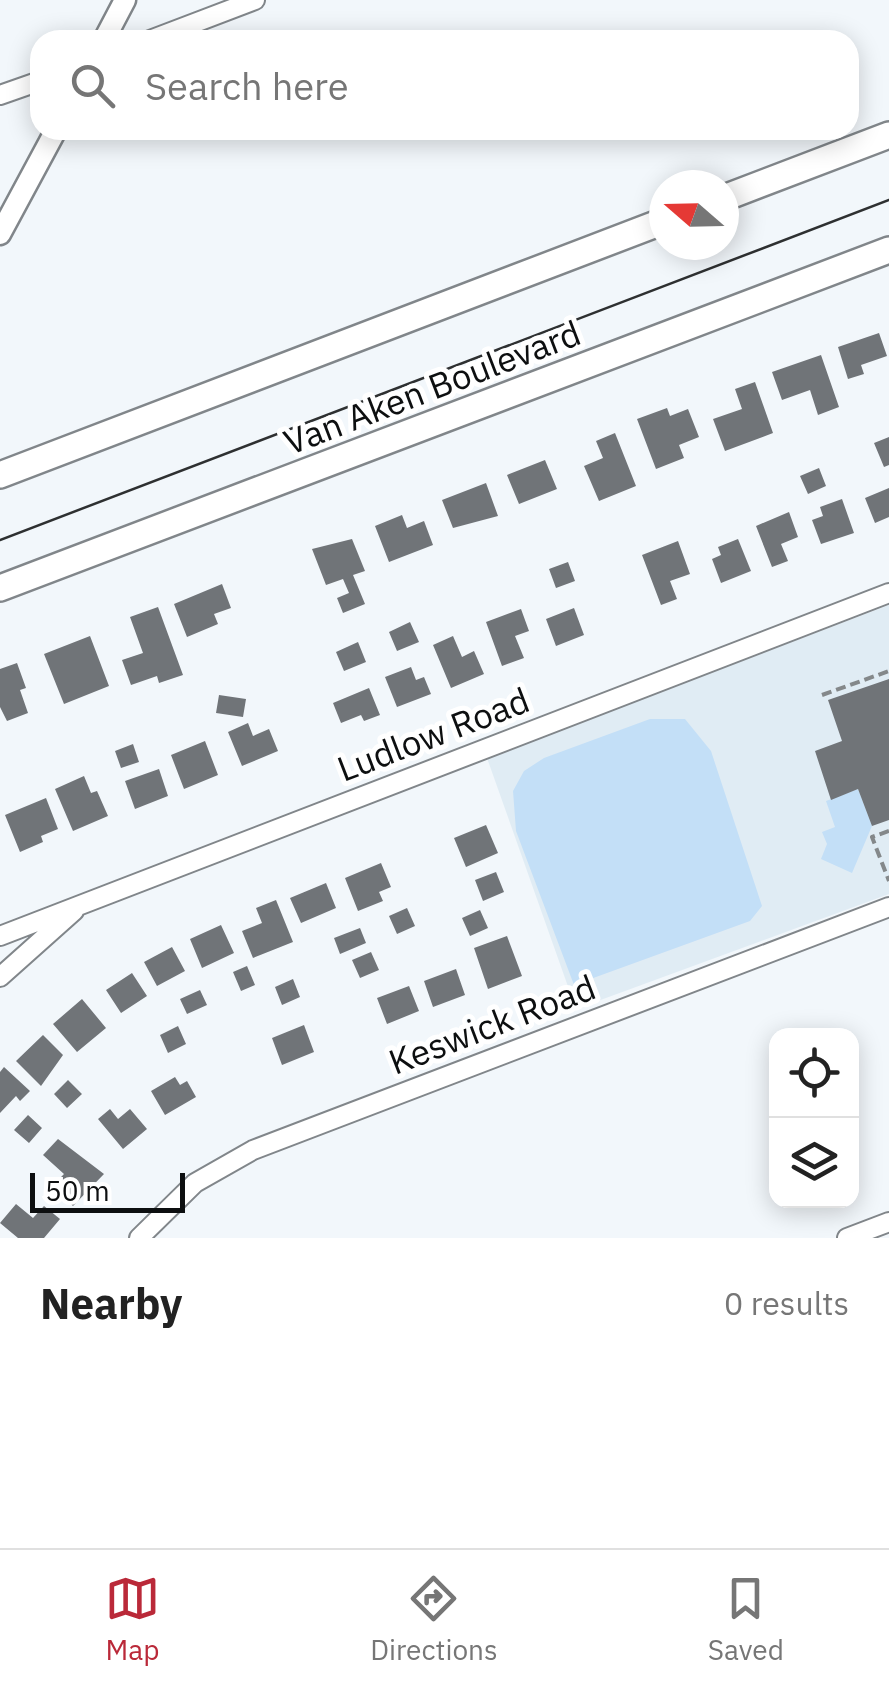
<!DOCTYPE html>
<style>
:root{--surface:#fff;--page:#f6f6f6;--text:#222;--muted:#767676;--line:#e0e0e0;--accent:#ba2939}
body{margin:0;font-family:"IBM Plex Sans",sans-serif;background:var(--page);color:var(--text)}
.controls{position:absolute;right:30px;bottom:30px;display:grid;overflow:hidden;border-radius:20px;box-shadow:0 5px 25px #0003}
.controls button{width:90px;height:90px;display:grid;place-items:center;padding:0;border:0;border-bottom:2px solid var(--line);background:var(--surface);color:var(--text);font:50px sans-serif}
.compass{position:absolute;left:649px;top:170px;width:90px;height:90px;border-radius:50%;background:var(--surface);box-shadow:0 5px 25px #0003;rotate:290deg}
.scale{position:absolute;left:30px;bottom:25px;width:155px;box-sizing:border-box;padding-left:10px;border:5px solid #0d0f10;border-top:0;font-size:28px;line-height:35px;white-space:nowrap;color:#0d0f10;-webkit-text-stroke:8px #fff;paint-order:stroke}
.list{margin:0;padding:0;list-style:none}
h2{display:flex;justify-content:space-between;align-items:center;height:130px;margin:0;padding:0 40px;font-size:42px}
h2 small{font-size:32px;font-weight:400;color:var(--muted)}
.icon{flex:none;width:55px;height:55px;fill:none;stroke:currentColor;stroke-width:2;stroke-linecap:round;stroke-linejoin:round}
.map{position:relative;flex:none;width:889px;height:1238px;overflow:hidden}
.search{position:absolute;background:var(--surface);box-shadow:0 5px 25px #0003;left:30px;right:30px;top:30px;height:110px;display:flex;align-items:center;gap:25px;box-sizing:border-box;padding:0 35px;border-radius:30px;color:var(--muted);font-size:38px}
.sheet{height:310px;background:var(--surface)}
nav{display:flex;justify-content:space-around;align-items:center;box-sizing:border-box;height:140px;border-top:2px solid var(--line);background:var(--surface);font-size:28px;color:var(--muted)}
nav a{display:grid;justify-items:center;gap:5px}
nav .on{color:var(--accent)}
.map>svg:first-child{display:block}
</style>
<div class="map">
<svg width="889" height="1238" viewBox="0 0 889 1238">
<rect width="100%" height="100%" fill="#f2f7fb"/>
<path fill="#e0ecf4" d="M889,605V894L576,1009L487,758Z"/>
<path fill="#c3dff7" d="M650,719H685L711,751L762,906L750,921L574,985L516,831L513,791L524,771L544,758Z
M858,789L872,826L852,873L821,859L827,844L822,832L835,827L826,801Z"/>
<path fill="#707478" d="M879,333L887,356L861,365L864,374L848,379L838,347Z
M821,355L839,407L818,415L810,390L782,400L772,372Z
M755,382L773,433L725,451L713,419L742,409L735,389Z
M667,408L670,416L688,409L699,437L679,445L684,458L656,469L637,419Z
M615,433L636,486L599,501L584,466L603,458L596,441Z
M889,437V465L884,467L874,443Z
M545,460L557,489L519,504L507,475Z
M819,468L826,486L808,494L800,476Z
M486,483L498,516L453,528L442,500Z
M889,488V517L875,523L865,498Z
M842,499L854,533L821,544L812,520L823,516L820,507Z
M789,512L798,537L781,544L788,561L772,567L756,526Z
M402,515L407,528L424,521L433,545L389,562L375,526Z
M352,539L365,571L353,575L365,604L343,613L337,598L349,593L343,579L326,585L312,549Z
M738,539L751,571L721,583L712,559L721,555L718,547Z
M678,541L690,574L670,581L677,599L661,605L642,555Z
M568,562L575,581L556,588L549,569Z
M222,584L231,608L214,614L218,624L187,637L174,604Z
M158,607L183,675L159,683L157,676L131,685L122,660L143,653L130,617Z
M574,608L584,635L556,646L546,619Z
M521,609L529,631L515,636L524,658L502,666L486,622Z
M410,622L419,642L397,651L389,632Z
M90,636L109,686L64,704L44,654Z
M453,636L462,657L474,651L484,674L451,688L433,645Z
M358,642L366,662L344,671L336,652Z
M17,663L26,688L20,690L28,713L7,721L0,707V669Z
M411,667L416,680L424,677L431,694L397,707L385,677Z
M889,679V820L872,826L858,789L831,800L815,751L842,741L828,700Z
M369,688L380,715L364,721L361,715L341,723L333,703Z
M219,695L246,699L243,717L216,713Z
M248,723L253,736L269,729L278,751L242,766L228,732Z
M205,741L218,775L184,789L171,755Z
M133,744L139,762L121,768L115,751Z
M159,769L168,796L135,809L125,781Z
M84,776L91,793L97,791L108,816L73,831L55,789Z
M46,798L58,829L41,836L43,842L20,852L5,815Z
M486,825L498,853L466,867L454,838Z
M381,863L391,887L379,892L383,901L358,911L345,878Z
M496,872L504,892L483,901L475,880Z
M326,883L336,908L301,923L290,898Z
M276,900L293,942L253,958L242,931L262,923L256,908Z
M407,908L415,926L397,934L389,916Z
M480,910L488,928L470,936L462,918Z
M221,925L234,953L202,968L190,939Z
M360,928L366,943L340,954L334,938Z
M507,936L522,976L488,989L474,948Z
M172,947L185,971L157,986L144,962Z
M371,952L379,970L360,978L352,960Z
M247,966L255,985L241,991L233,972Z
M456,969L465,995L433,1007L424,981Z
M132,973L147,996L121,1013L106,990Z
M293,979L300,997L282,1005L275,987Z
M409,986L419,1011L387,1024L377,998Z
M200,990L207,1005L187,1014L180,999Z
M82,999L106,1028L77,1052L53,1024Z
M304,1025L314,1052L282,1065L272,1038Z
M178,1026L186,1044L168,1053L160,1035Z
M43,1035L63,1055L41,1086L16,1061Z
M4,1067L30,1091L20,1101L16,1096L0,1113V1072Z
M175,1077L180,1085L187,1081L196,1097L165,1115L151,1091Z
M68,1080L82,1094L67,1108L54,1094Z
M110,1109L118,1119L130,1109L147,1129L123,1149L98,1119Z
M28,1115L42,1128L29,1143L14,1130Z
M58,1139L104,1174L73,1206L52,1186L64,1174L43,1155Z
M16,1204L33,1218L44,1206L60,1219L44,1238H18L0,1223Z"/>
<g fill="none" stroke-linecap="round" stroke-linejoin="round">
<defs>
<path id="minor" d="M150,40L255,0
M0,95L40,81
M0,936L889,593
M0,977L74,911
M139,1238L195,1183L253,1150L889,907
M847,1238L889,1222"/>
<path id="tertiary" d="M104,40L125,0
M0,234L56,130"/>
<path id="secondary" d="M724,198L889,135
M0,475L664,221
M0,588L889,250"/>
</defs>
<use href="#minor" stroke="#81868a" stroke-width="22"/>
<use href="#tertiary" stroke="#81868a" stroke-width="25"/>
<use href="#secondary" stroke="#81868a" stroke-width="30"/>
<path stroke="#84888a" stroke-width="4" stroke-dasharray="10 5" stroke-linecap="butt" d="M822,695L889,671
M889,831L872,837L889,881"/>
<use href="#minor" stroke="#fff" stroke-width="18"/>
<use href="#tertiary" stroke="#fff" stroke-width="20"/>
<use href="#secondary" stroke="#fff" stroke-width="25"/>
<path stroke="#2e3031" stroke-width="2.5" d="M0,540L889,200"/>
</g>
<g text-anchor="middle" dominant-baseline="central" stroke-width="10" stroke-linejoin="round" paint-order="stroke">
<g font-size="35" fill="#0d0f10" stroke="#fff">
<text transform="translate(432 387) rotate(-21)">Van Aken Boulevard</text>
<text transform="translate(433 734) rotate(-21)">Ludlow Road</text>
<text transform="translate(492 1024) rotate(-21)">Keswick Road</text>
</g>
</g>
</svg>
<div class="controls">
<button><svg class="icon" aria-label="locate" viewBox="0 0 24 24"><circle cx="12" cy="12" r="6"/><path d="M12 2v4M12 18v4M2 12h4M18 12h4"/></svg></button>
<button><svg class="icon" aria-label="layers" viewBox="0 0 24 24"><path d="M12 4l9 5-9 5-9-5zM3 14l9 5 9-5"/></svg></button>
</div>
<svg class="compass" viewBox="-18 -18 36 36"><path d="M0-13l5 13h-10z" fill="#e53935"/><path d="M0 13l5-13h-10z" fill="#767676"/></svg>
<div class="scale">50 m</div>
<div class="search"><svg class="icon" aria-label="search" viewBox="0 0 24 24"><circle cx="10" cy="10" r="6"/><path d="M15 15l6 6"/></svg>Search here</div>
</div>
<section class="sheet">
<h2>Nearby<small>0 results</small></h2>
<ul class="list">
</ul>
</section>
<nav>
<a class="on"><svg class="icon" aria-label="map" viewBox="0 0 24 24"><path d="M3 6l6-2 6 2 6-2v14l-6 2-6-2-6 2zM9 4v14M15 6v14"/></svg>Map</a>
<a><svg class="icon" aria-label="directions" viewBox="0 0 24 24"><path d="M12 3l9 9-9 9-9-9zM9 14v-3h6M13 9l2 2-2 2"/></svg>Directions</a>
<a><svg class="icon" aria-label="saved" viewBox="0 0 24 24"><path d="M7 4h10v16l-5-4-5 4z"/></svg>Saved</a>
</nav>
